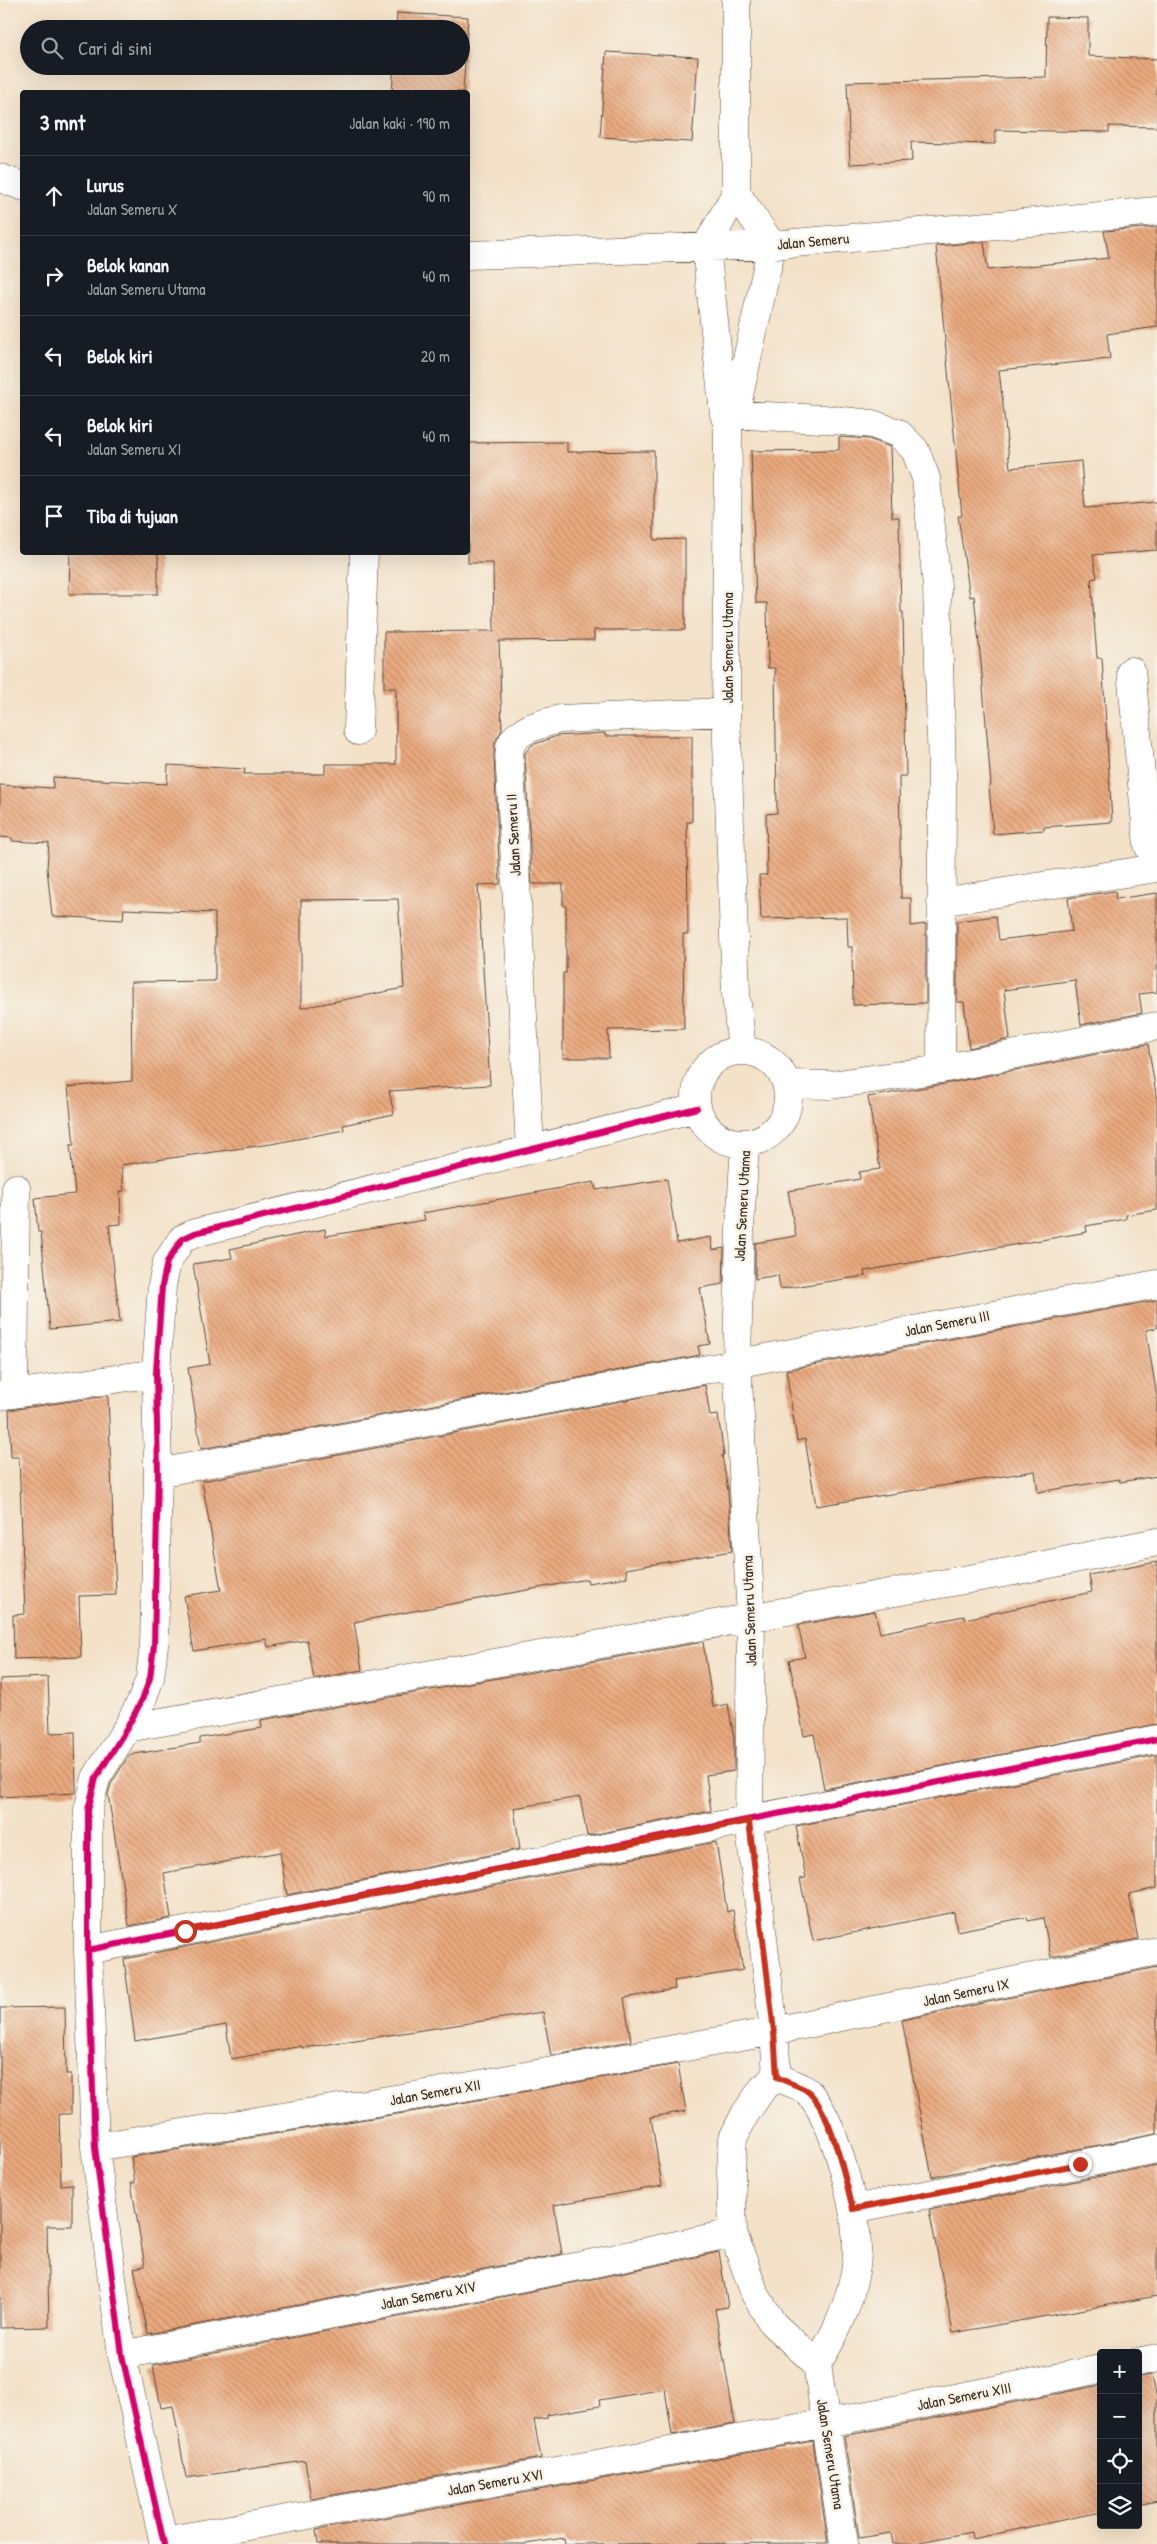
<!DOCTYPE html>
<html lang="id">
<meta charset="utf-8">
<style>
:root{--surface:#171b24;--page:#242831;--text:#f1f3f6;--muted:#9ea1a6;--line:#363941}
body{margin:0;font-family:"Patrick Hand",sans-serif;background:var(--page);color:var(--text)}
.controls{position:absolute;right:15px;bottom:15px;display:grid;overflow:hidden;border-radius:5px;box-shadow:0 5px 20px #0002}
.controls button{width:45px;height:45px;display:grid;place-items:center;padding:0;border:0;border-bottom:1px solid var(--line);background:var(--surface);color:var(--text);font:25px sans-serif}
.stop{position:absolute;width:15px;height:15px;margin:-11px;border:4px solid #c8321e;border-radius:50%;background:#fff}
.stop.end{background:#c8321e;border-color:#fff;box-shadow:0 1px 5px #0008}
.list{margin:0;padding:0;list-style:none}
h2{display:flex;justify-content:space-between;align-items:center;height:65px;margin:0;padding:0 20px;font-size:21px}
h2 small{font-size:16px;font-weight:400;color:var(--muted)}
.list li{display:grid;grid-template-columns:32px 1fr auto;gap:15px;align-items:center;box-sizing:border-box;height:80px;padding:0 20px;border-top:1px solid var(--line)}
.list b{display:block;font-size:19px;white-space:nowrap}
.list p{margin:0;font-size:16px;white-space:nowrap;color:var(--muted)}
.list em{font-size:16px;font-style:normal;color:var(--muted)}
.icon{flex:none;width:28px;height:28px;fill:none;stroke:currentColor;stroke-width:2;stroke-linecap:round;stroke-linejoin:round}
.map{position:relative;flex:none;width:1157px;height:2544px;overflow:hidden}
.search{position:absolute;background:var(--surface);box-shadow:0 5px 20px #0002;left:20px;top:20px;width:450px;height:55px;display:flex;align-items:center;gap:12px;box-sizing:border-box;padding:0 18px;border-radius:28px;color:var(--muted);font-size:19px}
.panel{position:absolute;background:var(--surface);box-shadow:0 5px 20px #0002;left:20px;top:90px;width:450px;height:465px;border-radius:5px}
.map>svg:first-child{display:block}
</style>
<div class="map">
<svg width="1157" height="2544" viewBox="0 0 1157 2544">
<defs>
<pattern id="building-back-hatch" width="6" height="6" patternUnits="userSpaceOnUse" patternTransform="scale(1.25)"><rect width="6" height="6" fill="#eaa97e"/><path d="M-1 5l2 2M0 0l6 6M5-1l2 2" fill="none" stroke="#bf8a67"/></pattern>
</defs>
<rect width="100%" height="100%" fill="#f7f3e8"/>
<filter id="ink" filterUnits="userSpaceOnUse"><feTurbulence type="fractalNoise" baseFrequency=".02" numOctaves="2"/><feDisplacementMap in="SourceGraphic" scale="10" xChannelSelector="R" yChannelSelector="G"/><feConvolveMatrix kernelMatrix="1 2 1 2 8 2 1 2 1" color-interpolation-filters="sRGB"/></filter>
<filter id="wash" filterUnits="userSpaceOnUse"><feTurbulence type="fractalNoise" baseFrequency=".0096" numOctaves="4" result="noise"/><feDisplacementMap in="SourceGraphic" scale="20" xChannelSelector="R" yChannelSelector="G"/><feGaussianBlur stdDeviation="1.12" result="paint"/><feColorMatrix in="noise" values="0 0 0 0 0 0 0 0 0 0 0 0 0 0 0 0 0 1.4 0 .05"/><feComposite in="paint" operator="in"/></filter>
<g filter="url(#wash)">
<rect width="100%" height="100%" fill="#f3e1c8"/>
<g id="blocks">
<path fill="url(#building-back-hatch)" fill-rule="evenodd" d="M397,13L468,17L463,92H392L394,66H461V29H396Z
M1047,17L1088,18V56L1157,59V127L1109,126V132L995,130V144L911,142L912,161L850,164L847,82L1046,77Z
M606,52L698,57L692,142L600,137Z
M1157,227V327L1107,334L1110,359L999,370L1010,468L1081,461L1085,508L1157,502V550L1093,555L1097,578L1091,579L1097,658H1102L1112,822L1044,827V830L993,834L989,785H991L981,663L974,596L970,597L958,516H962L936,246L984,242L988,270L1109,258L1104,231Z
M839,437L869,439L890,447L892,517H899L901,612H903L906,776H899L901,898H911V926L926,924V1003L853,1005L852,947H848L847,917L761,919L759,875H767L766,814L777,813L775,668H768L767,603H756L751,451L839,450Z
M567,442V452L654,451V540L685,539V630H594V640L499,641L502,730L495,742L494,756L500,884L478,885L490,1085L389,1091L394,1114L343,1125L344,1130L271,1144L121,1165L124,1191H120L121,1224L109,1225L120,1322L50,1329L41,1232H38L35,1198L75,1194L70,1145H74L68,1087L132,1081L131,982L215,981V913L124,909L123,920L52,916L47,868L49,843L12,841V838L0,837V785L53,788V777L167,784L168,765L245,769L244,774H325V764H396V688H384V632L494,631L493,563H468V443ZM398,899L404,988L301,1008V900Z
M70,552H158V594H69Z
M605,733V736H692V822H687L688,934H683L684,1029L608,1030L609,1058H563V973H566V906H563V884H532L525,753L532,745L557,736Z
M1115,891L1116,899L1157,893V992L1139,994L1142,1013L1081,1025L1075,980L1004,990L1010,1039L969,1048L964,1002H957V921L996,916L999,940L1072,931L1068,898Z
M1148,1044L1157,1100V1210L1126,1215V1219L1086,1226L1087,1232L864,1271L865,1276L838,1280L780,1289L778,1275L755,1279V1243L796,1236L788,1191L860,1179L859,1172L880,1169L868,1097L944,1084Z
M667,1179L677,1243L711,1237L713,1250L724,1248L723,1284L700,1288L710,1344L698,1346L700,1355L201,1449L188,1368L210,1364L193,1264L232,1258L230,1249L325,1229L326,1236L425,1220L423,1213L594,1182L596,1190Z
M1157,1300V1328L1146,1330L1157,1397V1476L1120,1482L1119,1479L1038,1492L1035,1471L816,1506L805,1439L797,1441L786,1370Z
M705,1385L710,1416L718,1415L724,1455H722L728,1491L732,1551L626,1569L627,1577L588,1583L587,1579L354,1622L362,1670L314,1679L307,1640L268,1647L266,1639L194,1651L184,1596L221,1590L202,1481Z
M108,1396L116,1595L79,1596L81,1657L14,1659L13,1615L25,1614L19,1457H11L9,1410Z
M1157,1562V1724L824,1789L814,1734L804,1736L789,1660L805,1657L798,1625L875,1611L880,1633L964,1616L965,1619L1092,1592L1089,1575Z
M703,1642L713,1707L728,1704L734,1738V1771L706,1775L711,1811L587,1836L580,1797L514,1808L520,1849L287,1895L280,1852L164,1873L171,1918L129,1926L108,1794L111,1784L129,1755L200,1743V1738L262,1728L261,1720Z
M48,1677L50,1733L75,1732L76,1793L0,1797V1679Z
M1157,1755V1888L1129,1894L1138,1939L1051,1957L1043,1918L1028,1921L1027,1917L957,1931L954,1912L813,1941L800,1879L806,1878L796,1826Z
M716,1842L727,1912L733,1910L743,1970L674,1981L675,1989L624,1998L631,2041L551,2056L543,2012L302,2048V2046L231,2059L226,2025L135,2041L124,1959Z
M1157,1967V2134L932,2177L902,2020Z
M65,2007L66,2074H71V2114H59L61,2185L72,2184V2226H47L49,2327L0,2328V2008Z
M678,2064L686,2111L651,2117L662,2186L554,2205L562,2254L148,2334L134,2268L145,2266L131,2183H135L131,2157L422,2110Z
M1157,2165V2296L953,2333L929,2210Z
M719,2252L728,2307L715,2309L735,2424L672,2435L665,2389L599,2400L600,2406L547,2415V2418L534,2420L541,2458L311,2499L305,2461L186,2478L173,2406L161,2408L153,2365L583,2281Z
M1152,2375L1157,2400V2501L1138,2505V2377Z
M1101,2385V2512L972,2539L971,2532L910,2544H893L891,2533L859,2538L844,2436Z
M813,2441L828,2543L565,2544L564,2538L527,2544H318L316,2530Z"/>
</g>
</g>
<g filter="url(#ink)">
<use href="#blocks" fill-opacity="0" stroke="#574538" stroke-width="1"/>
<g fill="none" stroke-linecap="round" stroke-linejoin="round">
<defs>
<path id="street" d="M736,0V193L706,247L724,414L728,427L726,712L736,994L742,1050
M0,178L22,186
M468,255L772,245L1157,211
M724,414L823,419L872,424L898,433L915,450L926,478L937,586L942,773L941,1069
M730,423L735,414L772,245L736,193
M1131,671L1148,845L1157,863
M358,731L364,552
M941,902L1157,868
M696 1097a46 46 0 1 1 92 0a46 46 0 1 1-92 0Z
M787,1084L831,1085L941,1069L1157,1026
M745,1143L740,1229L737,1362L751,1618L749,1821L774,2031L777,2077
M530,1149L510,769C510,762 508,755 510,748C514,729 544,723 560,719L726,712
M14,1394L16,1188
M0,1396L156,1373
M158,1473L1157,1284
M127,1728L1025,1569L1157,1542
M88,1950L1157,1739
M777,2077C786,2082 801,2085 808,2092C836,2122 857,2209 857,2251C857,2261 855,2274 852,2285C845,2315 833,2338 817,2364L773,2324L755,2294L733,2233L731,2169L733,2138L745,2114L763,2088Z
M95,2147L420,2095L774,2031L1157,1951
M853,2209L1157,2149
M122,2355L580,2266L733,2233
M1138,2362L1157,2358
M817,2364L844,2544
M163,2541L827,2423L1101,2369
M164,2544L122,2355L95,2147L88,1950V1810L96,1778L127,1728L142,1700L150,1678L154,1645L158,1473L156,1373L162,1286L167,1262L182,1239L195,1233L697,1108"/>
</defs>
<use href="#street" stroke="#574538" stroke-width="29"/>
<use href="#street" stroke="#fff" stroke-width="28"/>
<defs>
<path id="cycleway" d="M88,1950L1157,1739
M164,2544L122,2355L95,2147L88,1950V1810L96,1778L127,1728L142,1700L150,1678L154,1645L158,1473L156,1373L162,1286L167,1262L182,1239L195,1233L697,1108"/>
</defs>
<use href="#cycleway" stroke="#f7f3e8" stroke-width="9"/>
<use href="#cycleway" stroke="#d6006c" stroke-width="6"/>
</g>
</g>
<g fill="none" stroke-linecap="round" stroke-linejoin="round" filter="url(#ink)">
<path stroke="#c8321e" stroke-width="6" d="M185,1931L749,1821L774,2032L777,2077C786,2082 797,2085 806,2090C831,2108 845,2179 853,2209L1080,2164"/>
</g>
<g text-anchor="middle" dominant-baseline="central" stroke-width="5" stroke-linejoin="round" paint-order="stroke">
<g font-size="15" fill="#3b2a1e" stroke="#f7f3e8">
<text transform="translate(813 241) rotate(-5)">Jalan Semeru</text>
<text transform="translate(727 648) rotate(-90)">Jalan Semeru Utama</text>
<text transform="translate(513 835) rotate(-93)">Jalan Semeru II</text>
<text transform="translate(742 1206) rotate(-87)">Jalan Semeru Utama</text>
<text transform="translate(947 1323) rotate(-11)">Jalan Semeru III</text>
<text transform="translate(749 1611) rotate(-92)">Jalan Semeru Utama</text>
<text transform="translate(966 1992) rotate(-12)">Jalan Semeru IX</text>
<text transform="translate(435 2092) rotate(-10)">Jalan Semeru XII</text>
<text transform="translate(428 2295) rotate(-11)">Jalan Semeru XIV</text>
<text transform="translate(964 2396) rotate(-11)">Jalan Semeru XIII</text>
<text transform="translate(831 2454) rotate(81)">Jalan Semeru Utama</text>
<text transform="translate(495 2482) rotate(-10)">Jalan Semeru XVI</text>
</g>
</g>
</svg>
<div class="controls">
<button>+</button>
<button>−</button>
<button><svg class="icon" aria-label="locate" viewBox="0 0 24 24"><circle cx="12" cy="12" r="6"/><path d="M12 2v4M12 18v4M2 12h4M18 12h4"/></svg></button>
<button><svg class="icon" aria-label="layers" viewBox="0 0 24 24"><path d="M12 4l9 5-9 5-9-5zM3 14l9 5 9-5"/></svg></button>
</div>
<div class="stop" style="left:185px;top:1931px"></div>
<div class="stop end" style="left:1080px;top:2164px"></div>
<div class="search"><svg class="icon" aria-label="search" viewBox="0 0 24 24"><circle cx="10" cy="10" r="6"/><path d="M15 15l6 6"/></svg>Cari di sini</div>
<section class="panel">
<h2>3 mnt<small>Jalan kaki · 190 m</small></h2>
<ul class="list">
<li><svg class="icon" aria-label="ahead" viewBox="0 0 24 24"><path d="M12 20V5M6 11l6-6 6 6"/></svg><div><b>Lurus</b><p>Jalan Semeru X</p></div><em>90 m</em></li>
<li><svg class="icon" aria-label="right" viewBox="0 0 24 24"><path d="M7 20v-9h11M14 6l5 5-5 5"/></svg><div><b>Belok kanan</b><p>Jalan Semeru Utama</p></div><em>40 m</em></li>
<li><svg class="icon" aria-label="left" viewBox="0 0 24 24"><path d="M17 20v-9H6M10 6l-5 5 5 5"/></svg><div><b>Belok kiri</b></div><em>20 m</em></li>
<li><svg class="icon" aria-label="left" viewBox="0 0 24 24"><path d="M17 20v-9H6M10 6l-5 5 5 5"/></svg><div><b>Belok kiri</b><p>Jalan Semeru XI</p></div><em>40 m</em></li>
<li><svg class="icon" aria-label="arrive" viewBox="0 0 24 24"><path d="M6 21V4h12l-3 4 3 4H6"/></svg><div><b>Tiba di tujuan</b></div></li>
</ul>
</section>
</div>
